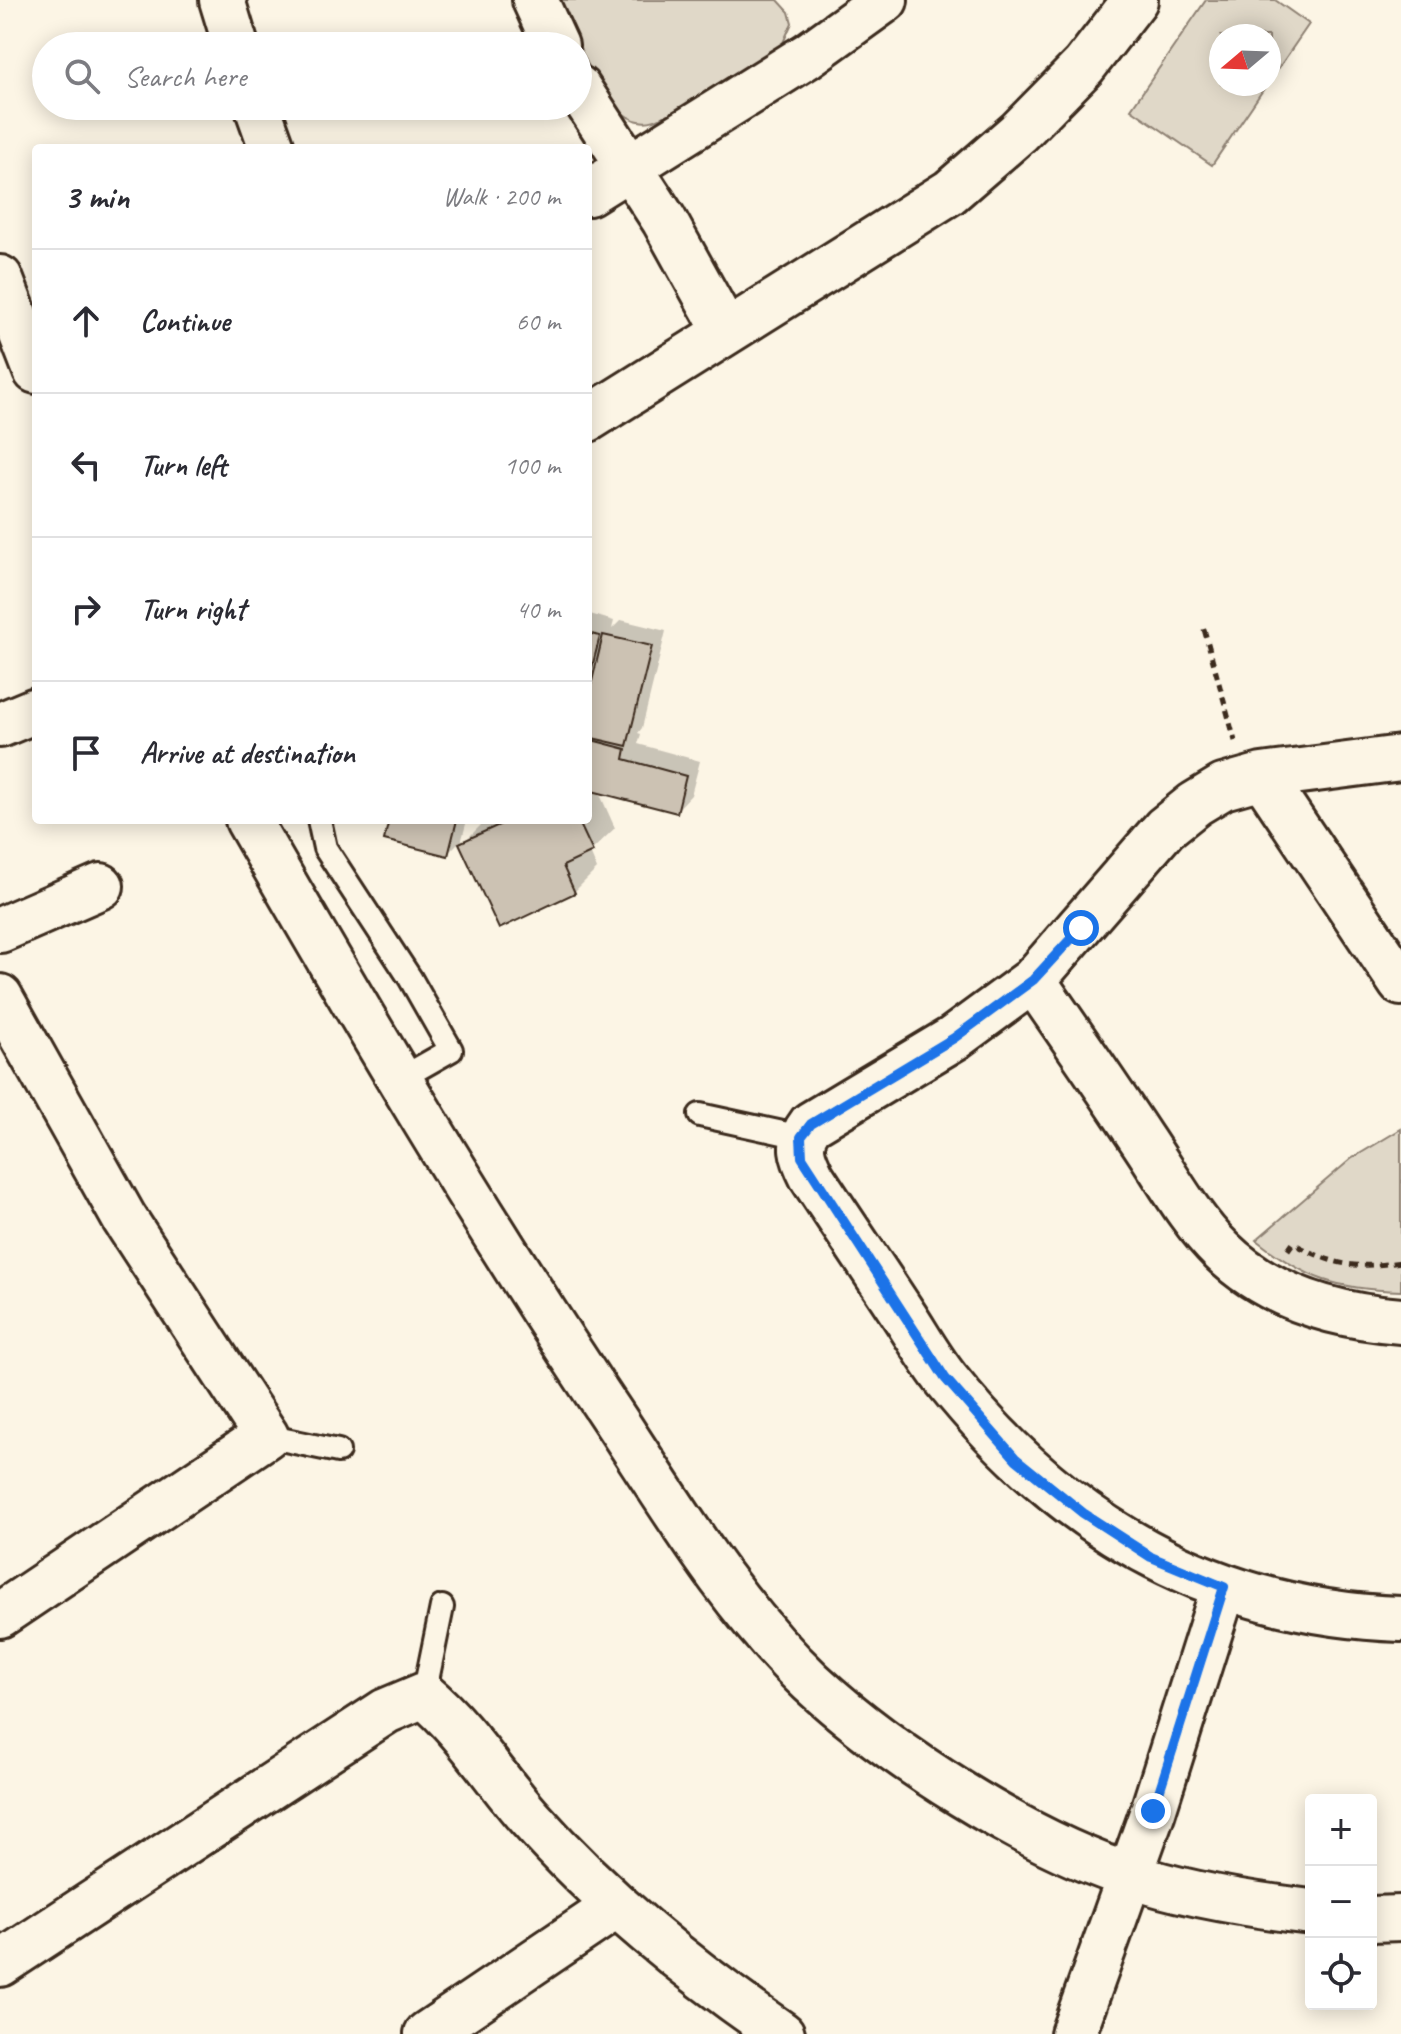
<!DOCTYPE html>
<meta charset="utf-8">
<style>
:root{--surface:#fff;--page:#f2f2f3;--text:#2b2b33;--muted:#7c7c81;--line:#e1e1e2}
body{margin:0;font-family:Caveat,sans-serif;background:var(--page);color:var(--text)}
.controls{position:absolute;right:24px;bottom:24px;display:grid;overflow:hidden;border-radius:8px;box-shadow:0 4px 20px #0003}
.controls button{width:72px;height:72px;display:grid;place-items:center;padding:0;border:0;border-bottom:2px solid var(--line);background:var(--surface);color:var(--text);font:40px sans-serif}
.compass{position:absolute;left:1209px;top:24px;width:72px;height:72px;border-radius:50%;background:var(--surface);box-shadow:0 4px 20px #0003;rotate:251deg}
.stop{position:absolute;width:24px;height:24px;margin:-18px;border:6px solid #1a73e8;border-radius:50%;background:#fff}
.stop.end{background:#1a73e8;border-color:#fff;box-shadow:0 2px 8px #0008}
.list{margin:0;padding:0;list-style:none}
h2{display:flex;justify-content:space-between;align-items:center;height:104px;margin:0;padding:0 32px;font-size:34px}
h2 small{font-size:26px;font-weight:400;color:var(--muted)}
.list li{display:grid;grid-template-columns:52px 1fr auto;gap:24px;align-items:center;box-sizing:border-box;height:144px;padding:0 32px;border-top:2px solid var(--line)}
.list b{display:block;font-size:30px;white-space:nowrap}
.list em{font-size:26px;font-style:normal;color:var(--muted)}
.icon{flex:none;width:44px;height:44px;fill:none;stroke:currentColor;stroke-width:2;stroke-linecap:round;stroke-linejoin:round}
.map{position:relative;flex:none;width:1401px;height:2034px;overflow:hidden}
.search{position:absolute;background:var(--surface);box-shadow:0 4px 20px #0003;left:32px;top:32px;width:560px;height:88px;display:flex;align-items:center;gap:20px;box-sizing:border-box;padding:0 28px;border-radius:44px;color:var(--muted);font-size:30px}
.panel{position:absolute;background:var(--surface);box-shadow:0 4px 20px #0003;left:32px;top:144px;width:560px;height:680px;border-radius:8px}
.map>svg:first-child{display:block}
</style>
<div class="map">
<svg width="1401" height="2034" viewBox="0 0 1401 2034">
<rect width="100%" height="100%" fill="#fcf5e5"/>
<filter id="ink" filterUnits="userSpaceOnUse"><feTurbulence type="fractalNoise" baseFrequency=".0125" numOctaves="2"/><feDisplacementMap in="SourceGraphic" scale="16" xChannelSelector="R" yChannelSelector="G"/><feConvolveMatrix kernelMatrix="1 2 1 2 8 2 1 2 1" color-interpolation-filters="sRGB"/></filter>
<g filter="url(#ink)">
<path fill="#e0d8c8" stroke="#8e8173" stroke-width="2" d="M560,0H778L789,12L792,23L782,45L675,111C664,116 652,124 639,121C601,114 574,32 560,0Z
M1206,0H1275L1309,24L1269,82V36H1221V84H1267L1212,165L1131,109Z
M1401,1129V1291C1336,1289 1307,1280 1256,1240L1351,1159Z"/>
<path fill="#0003" d="M590,614L614,621L612,629L621,620L666,631L642,728L638,733L641,734L638,744L700,761L691,795L676,811L598,790L615,828L590,852L597,869L574,892L462,844L486,820H588Z
M391,820H467L461,843L460,841L447,854Z"/>
<path fill="#ccc2b3" stroke="#3b2a1e" stroke-width="2" d="M588,633L600,636L588,683Z
M603,635L652,646L627,746L588,737V698Z
M588,739L626,749L624,759L686,776L677,813L588,790Z
M389,820H457L448,856L384,840Z
M510,820H578L593,852L563,866L575,893L499,929L459,843Z"/>
<g fill="none" stroke-linecap="round" stroke-linejoin="round">
<defs>
<path id="lane" d="M319,820L325,848L410,978L451,1050L398,1080
M700,1115L801,1137
M266,1436L338,1451
M424,1695L442,1607"/>
<path id="street" d="M222,0L236,46
M535,0L556,46
M578,88L664,220L726,332
M257,106L272,148
M588,193L807,56L885,0
M0,278L36,371
M588,419L950,192L1018,133L1084,66L1135,0
M0,725L36,710
M1401,758L1262,776L1223,787L1195,804L1165,828L1033,980L954,1038L811,1124C796,1143 802,1157 812,1177C842,1223 873,1268 903,1314C917,1335 930,1359 946,1379C1063,1526 1211,1612 1401,1619
M1262,776L1401,983
M248,820C365,1024 484,1225 615,1420C675,1511 732,1607 811,1682C890,1755 1028,1844 1131,1876C1188,1895 1251,1905 1311,1912
M0,930L101,886
M1033,980C1069,1032 1105,1084 1140,1137C1166,1175 1189,1219 1222,1251C1270,1298 1336,1316 1401,1321
M0,997L124,1218L266,1436L0,1615
M1371,1919L1401,1918
M0,1964L386,1711L424,1695C465,1729 493,1776 528,1816C603,1901 689,1970 782,2034
M427,2034L615,1907
M1073,2034L1153,1811L1224,1587"/>
</defs>
<use href="#lane" stroke="#3b2a1e" stroke-width="28"/>
<use href="#street" stroke="#3b2a1e" stroke-width="50"/>
<path stroke="#3b2a1e" stroke-width="5" stroke-dasharray="8 6" stroke-linecap="butt" d="M1204,629L1235,741
M1288,1250L1293,1243C1335,1266 1353,1269 1401,1262"/>
<use href="#lane" stroke="#fcf5e5" stroke-width="22"/>
<use href="#street" stroke="#fcf5e5" stroke-width="44"/>
</g>
</g>
<g fill="none" stroke-linecap="round" stroke-linejoin="round" filter="url(#ink)">
<path stroke="#1a73e8" stroke-width="10" d="M1081,928L1033,980L954,1038L811,1124L801,1137L802,1157L945,1378L1016,1459L1083,1513L1151,1557L1224,1587L1153,1811"/>
</g>
</svg>
<div class="controls">
<button>+</button>
<button>−</button>
<button><svg class="icon" aria-label="locate" viewBox="0 0 24 24"><circle cx="12" cy="12" r="6"/><path d="M12 2v4M12 18v4M2 12h4M18 12h4"/></svg></button>
</div>
<svg class="compass" viewBox="-18 -18 36 36"><path d="M0-13l5 13h-10z" fill="#e53935"/><path d="M0 13l5-13h-10z" fill="#7c7c81"/></svg>
<div class="stop" style="left:1081px;top:928px"></div>
<div class="stop end" style="left:1153px;top:1811px"></div>
<div class="search"><svg class="icon" aria-label="search" viewBox="0 0 24 24"><circle cx="10" cy="10" r="6"/><path d="M15 15l6 6"/></svg>Search here</div>
<section class="panel">
<h2>3 min<small>Walk · 200 m</small></h2>
<ul class="list">
<li><svg class="icon" aria-label="ahead" viewBox="0 0 24 24"><path d="M12 20V5M6 11l6-6 6 6"/></svg><div><b>Continue</b></div><em>60 m</em></li>
<li><svg class="icon" aria-label="left" viewBox="0 0 24 24"><path d="M17 20v-9H6M10 6l-5 5 5 5"/></svg><div><b>Turn left</b></div><em>100 m</em></li>
<li><svg class="icon" aria-label="right" viewBox="0 0 24 24"><path d="M7 20v-9h11M14 6l5 5-5 5"/></svg><div><b>Turn right</b></div><em>40 m</em></li>
<li><svg class="icon" aria-label="arrive" viewBox="0 0 24 24"><path d="M6 21V4h12l-3 4 3 4H6"/></svg><div><b>Arrive at destination</b></div></li>
</ul>
</section>
</div>
